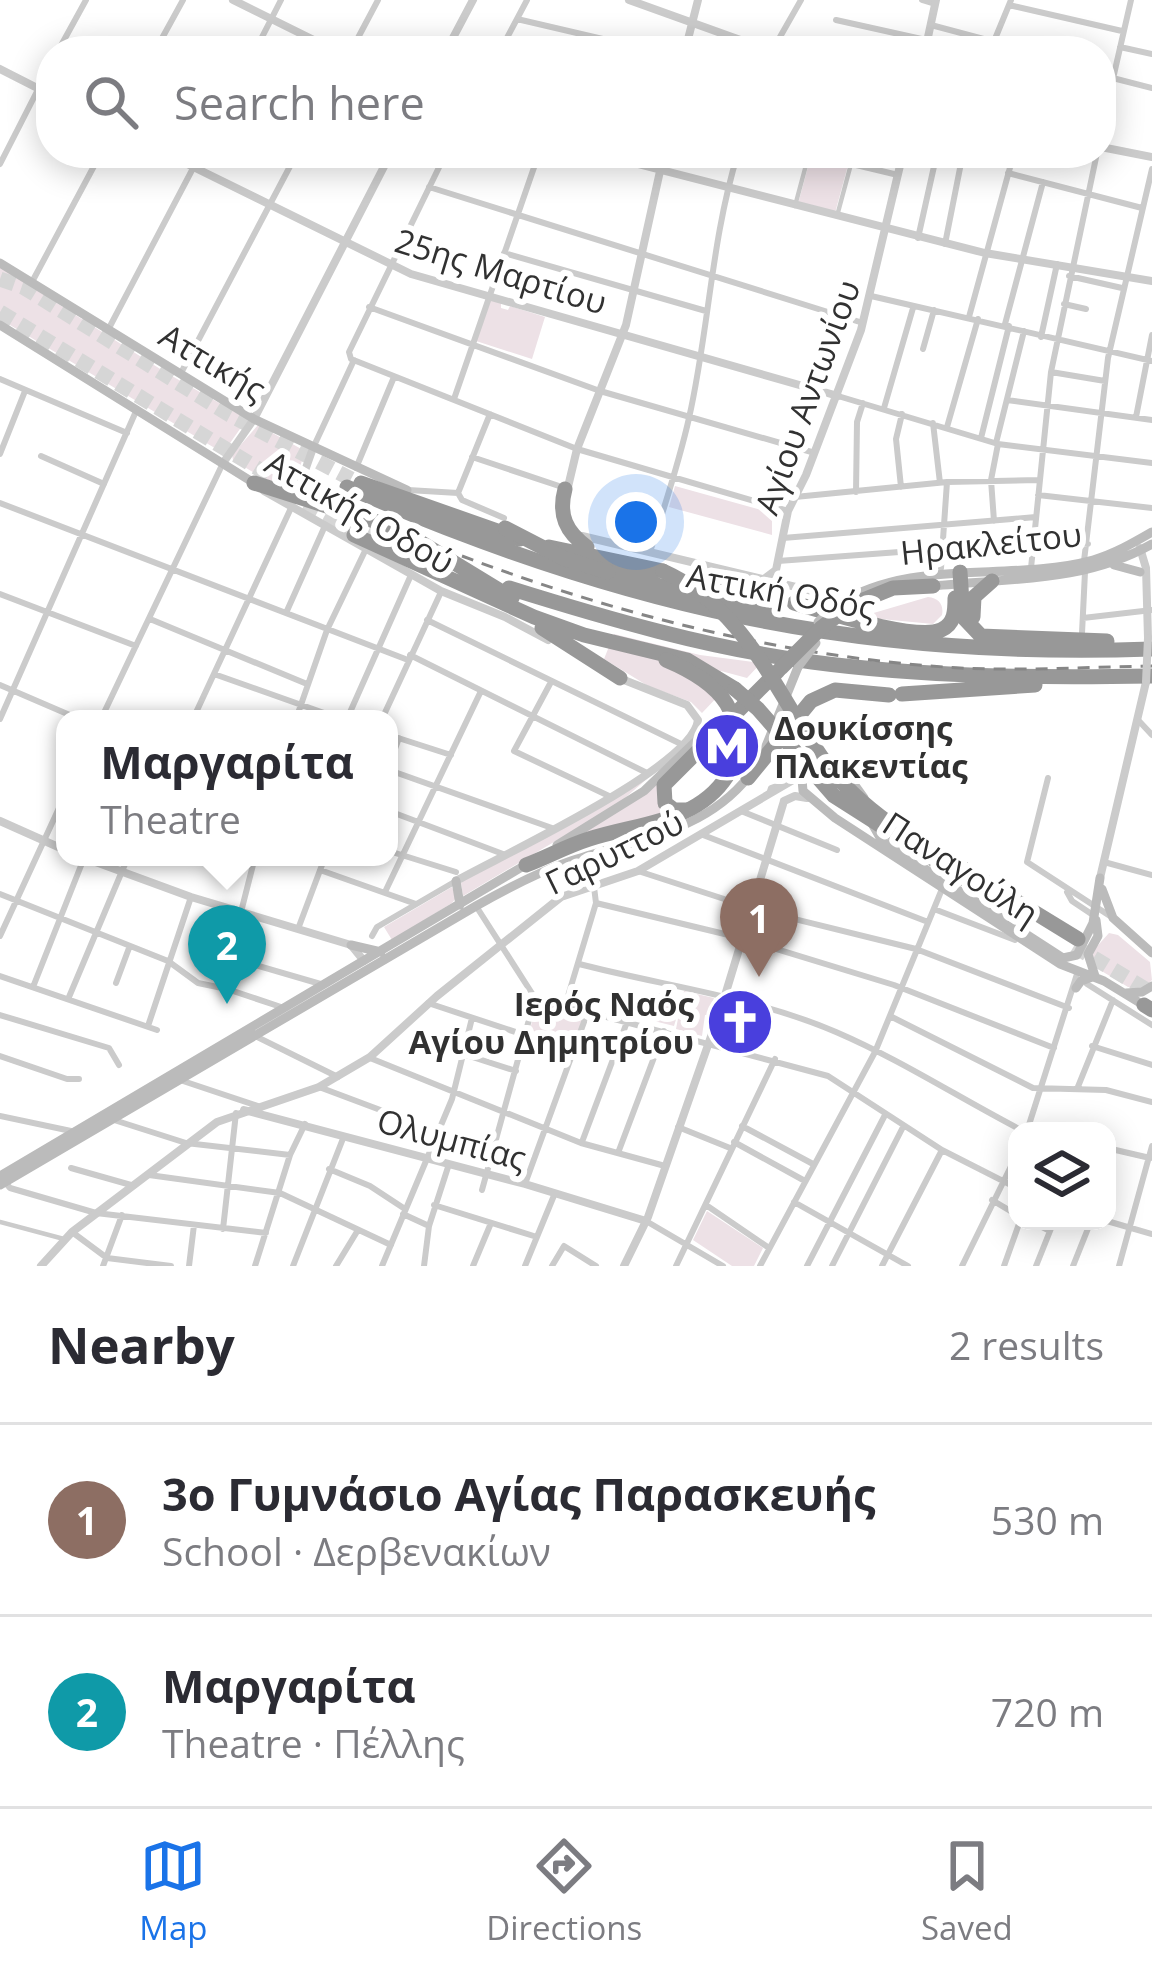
<!DOCTYPE html>
<meta charset="utf-8">
<style>
:root{--surface:#fff;--page:#f2f2f3;--text:#2b2b33;--muted:#7c7c81;--line:#e1e1e2;--accent:#1a73e8}
body{margin:0;font-family:"Open Sans",sans-serif;background:var(--page);color:var(--text)}
.controls{position:absolute;right:36px;bottom:36px;display:grid;overflow:hidden;border-radius:24px;box-shadow:0 6px 30px #0003}
.controls button{width:108px;height:108px;display:grid;place-items:center;padding:0;border:0;border-bottom:3px solid var(--line);background:var(--surface);color:var(--text);font:60px sans-serif}
.you{position:absolute;left:636px;top:522px;width:42px;height:42px;margin:-30px;border:9px solid #fff;border-radius:50%;background:#1a73e8;box-shadow:0 0 0 18px #1a73e833}
.badge{display:grid;place-items:center;width:78px;height:78px;border-radius:50%;background:var(--accent);color:#fff;font-size:39px;font-weight:700}
.pin{position:absolute;translate:-50% -99px;filter:drop-shadow(0 3px 6px #0008)}
.pin::after{content:'';position:absolute;top:63px;width:42px;height:36px;background:inherit;clip-path:polygon(0 0,100% 0,50% 100%)}
.popup{position:absolute;left:56px;top:710px;width:342px;height:156px;box-sizing:border-box;display:grid;place-content:center;border-radius:24px;background:var(--surface);filter:drop-shadow(0 3px 9px #0005);font-size:39px;white-space:nowrap;color:var(--muted)}
.popup b{font-size:45px;color:var(--text)}
.popup::after{content:'';position:absolute;left:50%;top:100%;margin-left:-24px;border:24px solid transparent;border-top-color:var(--surface)}
.list{margin:0;padding:0;list-style:none}
h2{display:flex;justify-content:space-between;align-items:center;height:156px;margin:0;padding:0 48px;font-size:51px}
h2 small{font-size:39px;font-weight:400;color:var(--muted)}
.list li{display:grid;grid-template-columns:78px 1fr auto;gap:36px;align-items:center;box-sizing:border-box;height:192px;padding:0 48px;border-top:3px solid var(--line)}
.list b{display:block;font-size:45px;white-space:nowrap}
.list p{margin:0;font-size:39px;white-space:nowrap;color:var(--muted)}
.list em{font-size:39px;font-style:normal;color:var(--muted)}
.icon{flex:none;width:66px;height:66px;fill:none;stroke:currentColor;stroke-width:2;stroke-linecap:round;stroke-linejoin:round}
.map{position:relative;flex:none;width:1152px;height:1266px;overflow:hidden}
.search{position:absolute;background:var(--surface);box-shadow:0 6px 30px #0003;left:36px;right:36px;top:36px;height:132px;display:flex;align-items:center;gap:30px;box-sizing:border-box;padding:0 42px;border-radius:48px;color:var(--muted);font-size:45px}
.sheet{height:540px;background:var(--surface)}
nav{display:flex;justify-content:space-around;align-items:center;box-sizing:border-box;height:168px;border-top:3px solid var(--line);background:var(--surface);font-size:33px;color:var(--muted)}
nav a{display:grid;justify-items:center;gap:6px}
nav .on{color:var(--accent)}
.map>svg:first-child{display:block}
</style>
<div class="map">
<svg width="1152" height="1266" viewBox="0 0 1152 1266">
<rect width="100%" height="100%" fill="#fff"/>
<path fill="#ede1e6" d="M811,156L848,165L835,213L798,204Z
M0,267L165,372L247,419L223,453L0,319Z
M489,299L501,303V308L508,310L510,306L545,317L532,359L476,341Z
M258,425L305,451L294,486L264,479L233,460L232,455Z
M675,486L772,513V535L669,507Z
M928,597C939,598 944,605 942,615L933,624L860,617Z
M614,634L700,655L761,663L747,678L721,671L714,685L722,692L702,713L691,702L648,686L604,659Z
M648,778L618,804L463,896L461,883L464,880Z
M664,778L672,811L565,842Z
M452,887L456,898L452,903L392,940L384,927Z
M1109,933L1118,935L1150,962L1152,980L1145,987H1128L1095,967L1092,952Z
M684,991L714,998L708,1015H705L702,1036L676,1029L681,1003L674,1026L646,1019L653,992L682,999Z
M537,1001L585,1013L572,1049L529,1034Z
M707,1211L763,1248L754,1266H732L693,1240Z"/>
<g fill="none" stroke-linecap="round" stroke-linejoin="round">
<path stroke="#d6d6d6" stroke-width="15" stroke-dasharray="15 8" stroke-linecap="butt" d="M0,279L23,287L230,415L351,479
M0,312L300,494
M283,496L354,535
M349,518L441,561
M1074,946L1152,993"/>
<path stroke="#cbcbcb" stroke-width="4.5" d="M795,206L809,154
M837,216L851,164
M0,1222L64,1239"/>
<path stroke="#cbcbcb" stroke-width="6" d="M922,0L935,4
M1009,5L1122,31
M517,19L654,51
M836,20L926,40
M931,25L1029,51
M1120,47L1152,54
M58,51L86,0
M155,51L183,0
M255,51L281,0
M351,51L378,0
M500,51L527,0
M772,51L801,0
M990,51L1011,0
M1101,75L1152,88
M1101,131L1131,0
M446,153L349,352L351,359L577,449L788,511
M806,153L898,175
M0,164L51,64
M1008,173L1142,208
M429,187L863,323
M918,238L937,153
M945,244L963,153
M504,253L706,311
M1069,276L1122,288
M32,282L101,153
M871,296L1152,361
M1064,304L1086,309
M369,307L600,391L815,453
M969,317L1014,153
M1005,324L1043,182
M108,330L201,153
M1041,337L1057,264
M923,349L934,310
M1051,372L1105,381
M181,373L297,153
M0,379L127,433
M838,396L998,444L1152,463
M454,399L539,153
M1007,400L1152,420
M884,408L913,308
M1136,417L1152,335
M933,423L940,483
M947,427L978,319
M981,438L1009,326
M996,443L1024,331
M313,448L354,360
M0,454L25,391
M41,456L104,484
M472,457L565,488
M356,468L394,377
M901,487L896,439L902,414
M408,490L458,493
M856,492L857,422L863,403
M458,493L490,414
M458,493L462,500L504,518
M1038,495L1152,508
M795,497L947,482L1039,480
M0,503L408,660
M994,521L991,480L998,444
M783,538L1036,517
M1034,538L1088,544
M650,552C664,508 679,463 689,418C709,330 711,240 738,153
M778,561L940,549
M1084,561L1108,358L1152,169
M941,568L947,482
M1031,568L1051,372L1097,153
M0,594L136,646
M286,613L324,528
M1083,618L1152,610
M150,619L307,684
M427,620L681,744
M1082,633L1085,572
M410,655L647,773
M214,674L341,719
M551,682L514,751L609,796
M0,685L79,719
M0,719L137,409
M101,719L223,463
M193,719L291,508
M296,719L327,630L365,551
M347,719L411,575
M382,719L441,592
M1139,721L1152,735
M389,735L451,755
M389,765L399,738
M389,770L552,828
M1048,778L1027,862L1110,916
M769,794L771,788L788,782
M389,811L503,854
M741,811L837,850
M703,835L928,922
M389,851L456,872
M1104,862L1152,875
M320,870L416,904
M638,871L758,910L916,949L1069,1008
M594,887L596,903L737,937L894,985L1054,1048
M385,892L481,691
M1067,892L1072,901L1093,915
M0,894L168,961L198,983L227,989L284,1008
M476,906L535,998
M934,909L1015,940
M241,912L255,857
M298,929L325,857
M0,936L65,795
M372,936L377,927L456,881
M235,959L324,985
M579,964C664,986 755,997 836,1032C901,1060 961,1099 1023,1131
M0,976L157,1030
M116,983L129,948
M1087,984L1152,1025
M33,987L84,858
M227,989L248,915
M69,997L128,857
M535,998L828,1076L942,1150L1017,1188
M428,1003L573,1051
M565,1006L596,903
M0,1015L109,1048L119,1065
M890,1016L1033,1088L1106,1090L1152,1102
M148,1026L191,897
M255,1036L338,1077
M1092,1046L1152,1065
M748,1053L761,1007
M463,1054L516,1071
M0,1056L67,1079H79
M370,1058L581,1143L665,1166
M183,1081L258,1106
M319,1087L439,1132
M1077,1089L1113,1000
M0,1116L71,1131
M114,1120L186,1143L290,1155
M742,1126L813,1164
M678,1127L730,1148
M1027,1131L1078,971
M582,1142L627,1022
M734,1142L805,1181
M1107,1148L1150,1158
M618,1153L664,1031
M1107,1161L1110,1149
M71,1168L131,1185
M329,1169L370,1186L405,1209
M149,1175L280,1193L391,1245
M5,1182L10,1188L96,1213L266,1233
M525,1184L588,1011
M482,1190L535,998
M992,1200L1017,1215
M794,1202L908,1266
M434,1205L537,1237
M706,1205L769,1248
M403,1214L429,1226
M646,1221L723,1266
M1030,1221L1048,1230
M1107,1221L1152,1234
M223,1229L236,1113
M72,1232L107,1258L171,1266
M103,1266L122,1215
M189,1266L194,1225
M255,1266L290,1155L305,1124
M293,1266L344,1136
M336,1266L358,1230
M382,1266L452,1099L472,1018
M424,1266L429,1226L449,1164
M473,1266L491,1223
M525,1266L555,1193
M552,1266L564,1246L596,1266
M676,1266L775,1059
M760,1266L875,1052L942,889
M807,1266L885,1115
M832,1266L903,1127
M882,1266L942,1150
M962,1266L1017,1154
M1004,1266L1020,1221
M1036,1266L1054,1221
M1073,1266L1091,1221
M1119,1266L1152,1146"/>
<path stroke="#cbcbcb" stroke-width="8" d="M233,0L336,51
M629,0L771,51
M446,51L473,0
M685,51L698,0
M925,51L936,0
M0,69L51,95
M1101,147L1152,157
M165,153L411,274L838,396
M595,153L985,253L1152,281
M223,463L254,419L391,153
M264,491L441,591L505,617L548,640
M567,491L577,449L626,325L664,153
M296,496L313,448
M582,536L846,599
M1140,548L1146,568L1148,638
M764,579L776,570L788,511L806,475L861,330L903,153
M784,801L795,796L807,798
M0,821L65,850
M82,857L191,897L351,945L364,961
M1100,878L1146,682
M456,881C502,855 693,767 698,720L687,705L619,678
M244,1110L525,1184L646,1221
M41,1266L72,1232L217,1122L319,1087L370,1057L437,996L561,897L638,871L805,773
M624,1266L648,1217L723,1002L784,801"/>
<path stroke="#bbb" stroke-width="9" d="M0,263L254,419L407,490
M0,325L254,483
M1114,565L1140,572
M933,586C1010,578 1083,583 1152,544
M836,605C915,556 1007,583 1093,560C1114,554 1133,543 1152,532
M764,751L798,667
M812,768L802,779L803,791L835,818L1060,964L1104,981L1145,1006
M839,772L851,780L864,798
M870,820L882,841L1063,958L1077,955L1093,923L1100,878
M557,845L644,791L718,720
M456,881L460,905
M1102,889L1113,918L1152,953
M351,945L381,952
M1095,976L1088,954L1098,936L1096,920
M1076,988L1081,981L1095,976
M1126,993L1142,992L1152,986
M0,1176L527,864
M0,1185L476,906C506,889 536,873 568,862C634,839 703,834 749,776"/>
<path stroke="#989898" stroke-width="15" d="M254,483L390,526
M361,483L520,539
M347,487C617,605 857,660 1152,649
M565,489C558,515 566,532 587,547
M402,531L512,598
M354,535L534,617L584,635L687,660L735,689
M549,547L663,571
M608,572L773,616
M960,572L963,617L981,636L1107,641
M686,586L781,600
M509,588C608,619 708,648 812,662C924,677 1039,678 1152,676
M794,603C823,611 915,641 941,630C955,624 955,610 955,598
M851,605L893,588L933,586
M973,617L974,597L992,581
M542,628L620,678
M902,694L1035,685
M748,778L811,701L835,690L889,695
M686,810H674L665,803L664,785L778,671
M907,834L1078,939
M526,865C547,857 567,846 589,839C638,823 697,823 727,776
M1144,1005L1152,1010"/>
<path stroke="#868686" stroke-width="3" stroke-dasharray="12 9" stroke-linecap="butt" d="M462,556C621,616 789,658 960,668C1024,671 1088,667 1152,666"/>
<path stroke="#cbcbcb" stroke-width="8" d="M1146,682L1148,638"/>
<path stroke="#bbb" stroke-width="9" d="M818,622L836,605
M798,667L816,643"/>
<path stroke="#989898" stroke-width="15" d="M505,528L565,559L608,572
M663,571C748,609 776,696 828,766C845,788 867,807 889,823
M666,660C721,683 752,715 727,776
M781,668L821,628L851,605
M735,689L758,709L834,796L980,889"/>
</g>
<defs>
<symbol id="metro-disc" viewBox="-11 -11 22 22"><circle r="9.5" fill="#493fdd" stroke="#fff"/><path d="M-5.5 5V-5H-3L0 0L3-5H5.5V5H3V-.5L0 4L-3-.5V5Z" fill="#fff"/></symbol>
<symbol id="church-disc" viewBox="-11 -11 22 22"><circle r="9.5" fill="#493fdd" stroke="#fff"/><path d="M-1.2-6h2.4v3.5h3.3v2.4h-3.3V6h-2.4V-.1h-3.3v-2.4h3.3Z" fill="#fff"/></symbol>
</defs>
<g fill-rule="evenodd">
<use href="#metro-disc" x="689" y="708" width="76" height="76"/>
<use href="#church-disc" x="702" y="984" width="76" height="76"/>
</g>
<g text-anchor="middle" dominant-baseline="central" stroke-width="12" stroke-linejoin="round" paint-order="stroke">
<g font-size="33" fill="#313131" stroke="#fff">
<text transform="translate(501 271) rotate(17)">25ης Μαρτίου</text>
<text transform="translate(213 362) rotate(31)">Αττικής</text>
<text transform="translate(807 397) rotate(-70)">Αγίου Αντωνίου</text>
<text transform="translate(360 512) rotate(30)">Αττικής Οδού</text>
<text transform="translate(991 543) rotate(-6)">Ηρακλείτου</text>
<text transform="translate(781 591) rotate(10)">Αττική Οδός</text>
<text transform="translate(614 852) rotate(-26)">Γαρυττού</text>
<text transform="translate(961 868) rotate(33)">Παναγούλη</text>
<text transform="translate(452 1139) rotate(15)">Ολυμπίας</text>
</g>
<g font-size="33" font-weight="bold" fill="#313131" stroke="#fff" text-anchor="start">
<text x="774" y="727">Δουκίσσης<tspan x="774" dy="38">Πλακεντίας</tspan></text>
<text x="694" y="1003" text-anchor="end">Ιερός Ναός<tspan x="694" dy="38">Αγίου Δημητρίου</tspan></text>
</g>
</g>
</svg>
<div class="controls">
<button><svg class="icon" aria-label="layers" viewBox="0 0 24 24"><path d="M12 4l9 5-9 5-9-5zM3 14l9 5 9-5"/></svg></button>
</div>
<div class="you"></div>
<div class="pin badge" style="left:759px;top:977px;background:#8d6e63">1</div>
<div class="pin badge" style="left:227px;top:1004px;background:#0f9aa8">2</div>
<div class="popup"><b>Μαργαρίτα</b>Theatre</div>
<div class="search"><svg class="icon" aria-label="search" viewBox="0 0 24 24"><circle cx="10" cy="10" r="6"/><path d="M15 15l6 6"/></svg>Search here</div>
</div>
<section class="sheet">
<h2>Nearby<small>2 results</small></h2>
<ul class="list">
<li><span class="badge" style="background:#8d6e63">1</span><div><b>3ο Γυμνάσιο Αγίας Παρασκευής</b><p>School · Δερβενακίων</p></div><em>530 m</em></li>
<li><span class="badge" style="background:#0f9aa8">2</span><div><b>Μαργαρίτα</b><p>Theatre · Πέλλης</p></div><em>720 m</em></li>
</ul>
</section>
<nav>
<a class="on"><svg class="icon" aria-label="map" viewBox="0 0 24 24"><path d="M3 6l6-2 6 2 6-2v14l-6 2-6-2-6 2zM9 4v14M15 6v14"/></svg>Map</a>
<a><svg class="icon" aria-label="directions" viewBox="0 0 24 24"><path d="M12 3l9 9-9 9-9-9zM9 14v-3h6M13 9l2 2-2 2"/></svg>Directions</a>
<a><svg class="icon" aria-label="saved" viewBox="0 0 24 24"><path d="M7 4h10v16l-5-4-5 4z"/></svg>Saved</a>
</nav>
